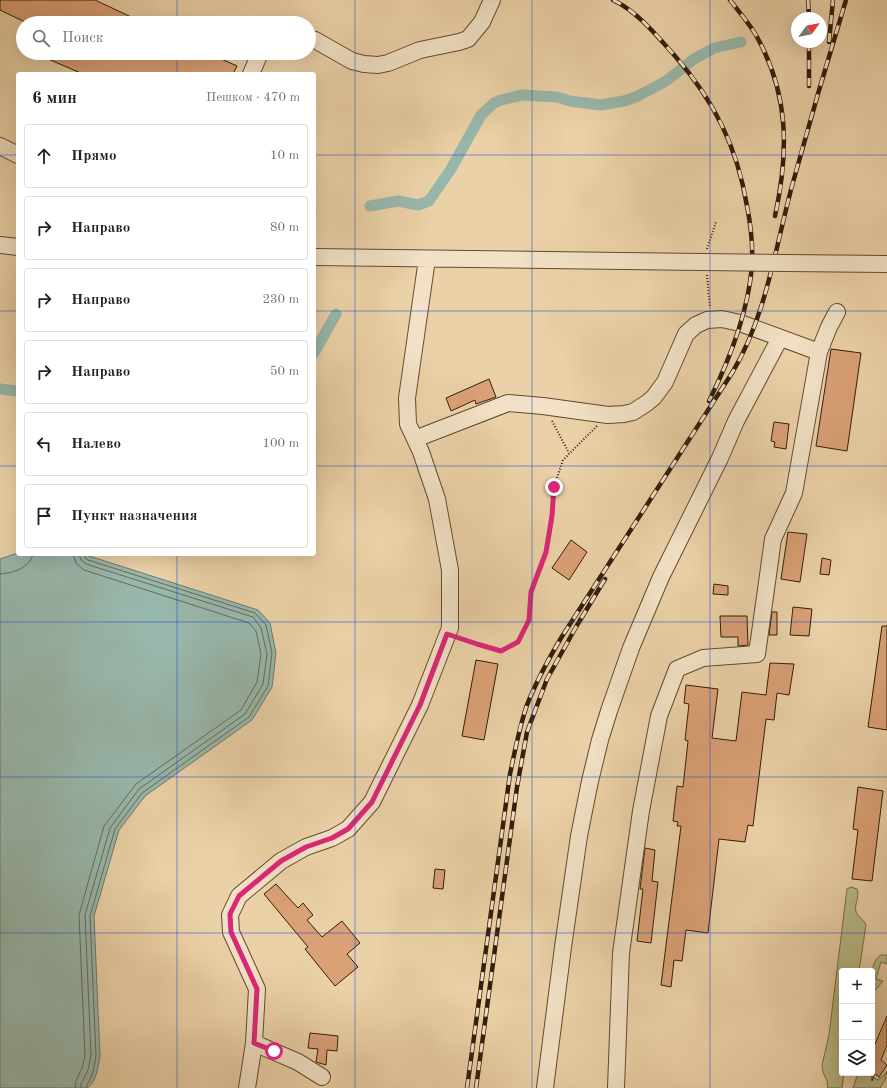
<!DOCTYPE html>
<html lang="ru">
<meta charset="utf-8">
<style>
:root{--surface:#fff;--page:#f2f2f2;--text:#202124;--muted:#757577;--line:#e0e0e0}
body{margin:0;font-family:"Old Standard TT",serif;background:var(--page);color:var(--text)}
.controls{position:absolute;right:12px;bottom:12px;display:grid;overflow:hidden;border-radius:4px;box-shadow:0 4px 16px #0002}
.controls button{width:36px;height:36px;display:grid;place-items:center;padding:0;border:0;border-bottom:1px solid var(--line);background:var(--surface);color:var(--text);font:20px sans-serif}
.compass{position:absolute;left:791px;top:12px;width:36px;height:36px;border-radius:50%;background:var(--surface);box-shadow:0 4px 16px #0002;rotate:57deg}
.stop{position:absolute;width:12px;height:12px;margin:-9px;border:3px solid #db2777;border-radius:50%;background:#fff}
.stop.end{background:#db2777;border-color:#fff;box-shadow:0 1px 4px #0008}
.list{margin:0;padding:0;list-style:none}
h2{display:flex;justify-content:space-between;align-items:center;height:52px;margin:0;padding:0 16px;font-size:17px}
h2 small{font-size:13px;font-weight:400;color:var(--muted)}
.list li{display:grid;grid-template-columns:26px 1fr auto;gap:12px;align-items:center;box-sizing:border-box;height:64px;margin:0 8px 8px;padding:0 8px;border:1px solid var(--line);border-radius:4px}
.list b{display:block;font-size:15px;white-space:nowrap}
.list em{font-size:13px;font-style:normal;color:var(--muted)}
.icon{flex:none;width:22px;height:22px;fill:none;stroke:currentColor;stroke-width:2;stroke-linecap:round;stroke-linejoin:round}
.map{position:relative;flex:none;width:887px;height:1088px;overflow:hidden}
.search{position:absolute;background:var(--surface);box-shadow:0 4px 16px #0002;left:16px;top:16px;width:300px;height:44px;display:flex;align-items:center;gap:10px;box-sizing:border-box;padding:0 14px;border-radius:22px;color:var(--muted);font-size:15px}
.panel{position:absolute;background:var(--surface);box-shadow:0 4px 16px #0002;left:16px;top:72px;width:300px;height:484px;border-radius:4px}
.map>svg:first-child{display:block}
</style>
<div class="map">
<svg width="887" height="1088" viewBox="0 0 887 1088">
<rect width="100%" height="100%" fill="#ebd1a7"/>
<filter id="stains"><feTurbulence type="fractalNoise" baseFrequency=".005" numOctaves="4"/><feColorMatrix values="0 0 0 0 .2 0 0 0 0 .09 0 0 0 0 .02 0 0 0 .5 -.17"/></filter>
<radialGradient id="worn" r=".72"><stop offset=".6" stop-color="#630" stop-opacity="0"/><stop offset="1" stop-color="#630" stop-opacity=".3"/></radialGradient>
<path fill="#b8bb87" stroke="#766c48" d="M851,887L857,889C860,897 854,904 856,912C858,918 864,919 866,925L859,971H842V1073H844L842,1088H828L827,1081L823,1072L822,1065L829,1035L847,889Z
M881,955H887V964L881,962L876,979L883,981L872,994C872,982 869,962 881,955Z
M887,1071L885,1080L880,1088H853L858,1073H868L877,1080L883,1076Z"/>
<path fill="#98b7ab" stroke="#70796a" d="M18,553L83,554L258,610L270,623L276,653L272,687L252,720L145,796L119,830L94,916L100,1056C98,1066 97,1082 87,1088H0V559Z"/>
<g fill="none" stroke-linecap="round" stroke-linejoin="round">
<path stroke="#666a5a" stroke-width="1" d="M73,554L76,563L84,570L249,623L256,631L261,654L257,682L241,710L136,784L104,826L79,915L85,1055L82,1068L76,1081L75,1088
M79,554L81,560L86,564L253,617L261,628L267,654L263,684L245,714L139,789L110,828L85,915L91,1055L88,1070L81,1084V1088
M85,554V558L88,560L255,613L266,625L272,653L268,686L249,717L142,793L115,829L90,916L96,1056L93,1072L86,1088
M0,574C13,573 30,568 33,554"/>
<path stroke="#98b7ab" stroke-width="11" d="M370,206L398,201L418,205L429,201L451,169L481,115L494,103L501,100L522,95L557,97L570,101L601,105L624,101L638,96L666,81L694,59L714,48L741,42
M314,353L336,314
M0,389L18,391"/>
</g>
<path fill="#daa076" stroke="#341d09" d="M0,0H95L144,23H27L0,10Z
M34,53H208L237,66L233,74H83Z
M831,349L861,353L847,451L816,446Z
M489,379L496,397L476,404L475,400L451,411L446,398Z
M774,422L789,424L786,449L774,447L775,442L771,441Z
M788,532L807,534L800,582L781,579Z
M571,540L587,552L569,580L552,568Z
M822,558L831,560L829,575L820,574Z
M714,584L728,586V595L713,594Z
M793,607L812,609L809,636L790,635Z
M772,612H777V635H769Z
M720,616H747L748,645L738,646V637H721Z
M882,626H887V730L868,727Z
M476,660L498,664L484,740L462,736Z
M770,663L794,664L789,695L777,693L774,720L766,719L753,826L748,825L745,842L719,839L708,933L686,930L682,961L674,960L671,987L661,985L681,826H677L678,822L673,821L677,786L683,787L688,741L685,740L689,704L684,703L686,685L718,689L712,738L736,741L742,692L766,695Z
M858,787L883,791L872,881L852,879L858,830L853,829Z
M645,848L655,850L652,881L658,882L651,943L637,941L643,889H640Z
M435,869L445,870L443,889L433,888Z
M276,884L298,908L303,903L313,915L307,920L322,937L342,921L360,943L347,954L358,967L335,986L305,949L308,947L264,894Z
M887,1016V1045L881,1060L887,1065L879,1077L875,1074L872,1081V1051Z
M310,1033L338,1036L337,1051L327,1050L326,1065L316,1062L318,1049L308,1048Z"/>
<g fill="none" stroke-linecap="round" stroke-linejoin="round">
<defs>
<path id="minor" d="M309,38L315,40L352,61L364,64L378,65L388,63L420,50L459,42L468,39L482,22L492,0
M251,74L260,53
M0,146L18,155
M0,245L18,247
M314,257L702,262
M415,439L508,403L543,406L608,415L624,414L633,412L647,403L654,397L665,382L686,334L696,325L707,320L722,319L740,323L819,352
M254,1043L298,1062L322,1077
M247,1088L254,1043L257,989L231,932L230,915L239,896L281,861L306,847L332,838L348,829L372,802L420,705L450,628V570L437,499L421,452L408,424L407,398L427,259
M545,1088L563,947L579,836L590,781L600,740L609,711L631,648L661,577L720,458L736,421L780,338
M616,1088L621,953L641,811L659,716L677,669L703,658L757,654L773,539L794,493L819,352L829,327L837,312"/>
</defs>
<use href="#minor" stroke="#624a30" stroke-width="18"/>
<path stroke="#341d09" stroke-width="2" stroke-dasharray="1 2" stroke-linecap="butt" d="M707,249L716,222
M707,275L710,308
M552,421L569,453
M459,638L501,651L519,642L529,620L531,592L546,551L552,516L554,487L563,460L597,426"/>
<use href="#minor" stroke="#f2e1c6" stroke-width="16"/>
<defs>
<path id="rail" d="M613,0C638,12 657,36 675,56C715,102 737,147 747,206C751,226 753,246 752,266C748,312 729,361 709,401
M730,0C739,12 750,24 757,37C789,95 789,152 775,216
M808,0L809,18
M809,42V86
M829,42L833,0
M467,1088L510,774C515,751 519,728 527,705C536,682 548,660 561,638L732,373C766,317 775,249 792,186C809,124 827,62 846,0
M476,1088L517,787L527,732L547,679L576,627L605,579"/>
</defs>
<use href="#rail" stroke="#341d09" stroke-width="4.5"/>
<use href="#rail" stroke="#f2e1c6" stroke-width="3" stroke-dasharray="9" stroke-linecap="butt"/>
<defs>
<path id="minor-bridge" d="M702,262L887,264"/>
</defs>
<use href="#minor-bridge" stroke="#624a30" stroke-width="18" stroke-linecap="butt"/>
<use href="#minor-bridge" stroke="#f2e1c6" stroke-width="16"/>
</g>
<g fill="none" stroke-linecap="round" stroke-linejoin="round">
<path stroke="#db2777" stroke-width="5" d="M274,1051L254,1043L257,989L231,932L230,914L239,896L281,861L306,847L332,838L348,829L372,802L420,705L447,634L477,644L501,651L518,642L529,620L531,592L546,552L552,516L554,487"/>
</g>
<path fill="none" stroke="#1d4ed8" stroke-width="1" stroke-opacity="0.55" d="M177,0V23M355,0V1088M532,0V1088M710,0V1088M177,53V74M0,155H18M314,155H887M0,311H18M314,311H887M0,466H18M314,466H887M177,554V1088M0,622H887M0,777H887M0,933H887"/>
<rect width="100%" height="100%" filter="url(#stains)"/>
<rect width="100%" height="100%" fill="url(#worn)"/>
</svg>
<div class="controls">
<button>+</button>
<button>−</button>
<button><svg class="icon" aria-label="layers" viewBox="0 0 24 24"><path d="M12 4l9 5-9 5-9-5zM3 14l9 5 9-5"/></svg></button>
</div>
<svg class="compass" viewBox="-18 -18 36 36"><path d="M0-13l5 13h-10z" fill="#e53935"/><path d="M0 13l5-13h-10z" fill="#757577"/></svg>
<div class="stop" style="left:274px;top:1051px"></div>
<div class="stop end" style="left:554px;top:487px"></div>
<div class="search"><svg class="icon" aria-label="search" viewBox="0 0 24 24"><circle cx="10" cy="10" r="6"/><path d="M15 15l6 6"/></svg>Поиск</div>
<section class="panel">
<h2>6 мин<small>Пешком · 470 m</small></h2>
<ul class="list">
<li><svg class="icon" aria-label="ahead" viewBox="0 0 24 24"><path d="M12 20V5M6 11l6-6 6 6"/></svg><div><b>Прямо</b></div><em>10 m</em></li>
<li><svg class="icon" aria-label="right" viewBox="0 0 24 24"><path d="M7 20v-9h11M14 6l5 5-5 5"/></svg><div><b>Направо</b></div><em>80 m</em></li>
<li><svg class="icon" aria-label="right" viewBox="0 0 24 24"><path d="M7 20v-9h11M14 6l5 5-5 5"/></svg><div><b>Направо</b></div><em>230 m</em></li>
<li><svg class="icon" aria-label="right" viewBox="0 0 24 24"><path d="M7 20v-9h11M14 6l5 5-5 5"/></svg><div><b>Направо</b></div><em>50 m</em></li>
<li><svg class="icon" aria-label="left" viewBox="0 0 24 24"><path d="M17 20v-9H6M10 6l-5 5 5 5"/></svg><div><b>Налево</b></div><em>100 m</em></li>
<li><svg class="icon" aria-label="arrive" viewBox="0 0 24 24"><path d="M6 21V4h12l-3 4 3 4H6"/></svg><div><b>Пункт назначения</b></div></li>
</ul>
</section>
</div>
